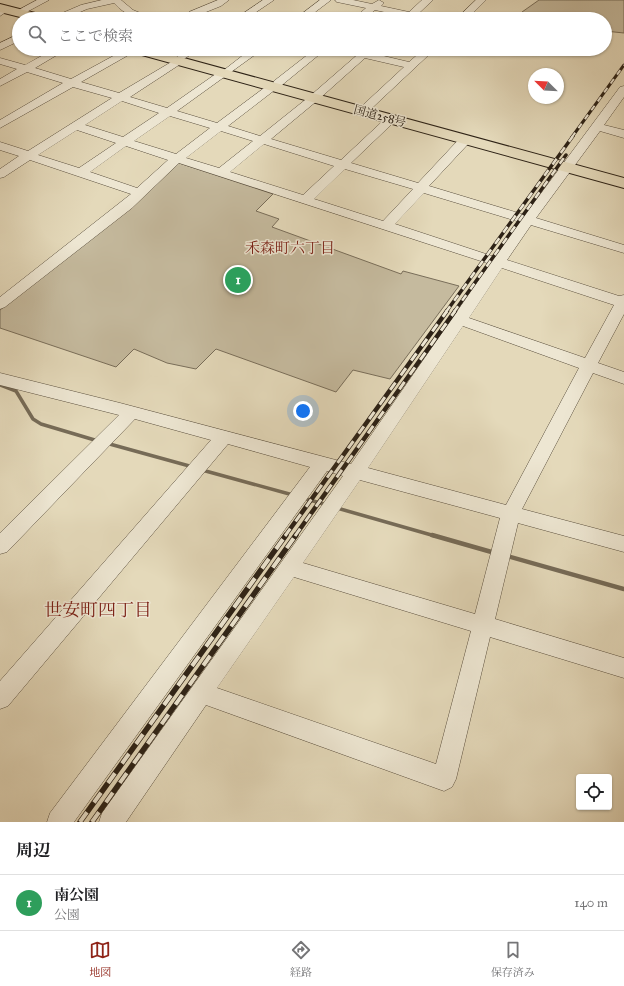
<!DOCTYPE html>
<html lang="ja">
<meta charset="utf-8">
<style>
:root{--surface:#fff;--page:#f6f6f6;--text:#202124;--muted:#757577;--line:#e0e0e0;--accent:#8f2418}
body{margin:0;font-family:"IM FELL Great Primer","Noto Serif JP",serif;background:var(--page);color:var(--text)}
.controls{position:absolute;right:12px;bottom:12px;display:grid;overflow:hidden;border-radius:4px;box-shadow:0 1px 3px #0004}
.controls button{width:36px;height:36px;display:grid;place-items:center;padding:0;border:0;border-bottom:1px solid var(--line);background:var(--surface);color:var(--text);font:20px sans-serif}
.compass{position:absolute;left:528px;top:68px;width:36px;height:36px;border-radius:50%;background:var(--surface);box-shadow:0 1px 3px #0004;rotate:294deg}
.you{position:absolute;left:303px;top:411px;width:14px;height:14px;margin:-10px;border:3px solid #fff;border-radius:50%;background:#1a73e8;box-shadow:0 0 0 6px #1a73e833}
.badge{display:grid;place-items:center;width:26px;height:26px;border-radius:50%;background:var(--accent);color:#fff;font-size:13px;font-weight:700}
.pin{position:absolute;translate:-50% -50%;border:2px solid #fff;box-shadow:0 1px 4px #0006}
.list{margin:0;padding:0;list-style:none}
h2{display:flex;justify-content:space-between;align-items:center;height:52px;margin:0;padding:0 16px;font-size:17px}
h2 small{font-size:13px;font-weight:400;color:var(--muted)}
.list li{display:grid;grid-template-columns:26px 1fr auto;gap:12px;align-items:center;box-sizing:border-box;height:56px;padding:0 16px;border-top:1px solid var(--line)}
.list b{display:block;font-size:15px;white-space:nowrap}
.list p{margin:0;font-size:13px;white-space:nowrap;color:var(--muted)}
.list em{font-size:13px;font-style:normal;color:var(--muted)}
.icon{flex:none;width:22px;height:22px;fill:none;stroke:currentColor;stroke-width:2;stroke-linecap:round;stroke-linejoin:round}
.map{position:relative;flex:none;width:624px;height:822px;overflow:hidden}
.search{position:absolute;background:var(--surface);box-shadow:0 1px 3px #0004;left:12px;right:12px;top:12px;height:44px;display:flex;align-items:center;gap:10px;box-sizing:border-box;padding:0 14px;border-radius:22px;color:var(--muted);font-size:15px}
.sheet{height:108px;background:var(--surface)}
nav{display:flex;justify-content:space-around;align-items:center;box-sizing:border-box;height:56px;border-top:1px solid var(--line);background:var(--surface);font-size:11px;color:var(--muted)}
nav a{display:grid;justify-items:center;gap:2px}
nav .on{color:var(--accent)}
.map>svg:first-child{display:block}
</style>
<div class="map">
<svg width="624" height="822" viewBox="0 0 624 822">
<rect width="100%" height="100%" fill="#e4d9ba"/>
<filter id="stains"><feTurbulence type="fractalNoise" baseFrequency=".005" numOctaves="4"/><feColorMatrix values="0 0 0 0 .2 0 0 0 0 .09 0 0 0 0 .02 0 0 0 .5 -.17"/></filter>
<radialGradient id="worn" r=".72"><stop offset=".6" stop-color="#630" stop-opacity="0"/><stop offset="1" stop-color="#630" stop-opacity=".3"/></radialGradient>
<path fill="#c5ba9e" stroke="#796e5a" d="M539,0H624V33L605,31V19H529L522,12Z
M179,163L273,194L256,211L279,219L272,227L401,274L403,271L459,286L390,379L353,370L336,392L216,349L196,369L167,363L134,349L116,367L0,328V310L128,210Z"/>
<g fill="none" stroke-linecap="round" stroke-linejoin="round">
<path stroke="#766b57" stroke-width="3.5" d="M0,385L16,391L33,419L41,424L98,441
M106,443L193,467
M202,470L293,495
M303,498L327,505
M337,508L435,536"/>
<path stroke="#766b57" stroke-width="4.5" d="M432,535L495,553
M507,556L624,589"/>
<defs>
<path id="minor" d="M37,0H49L21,15L18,16L13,13Z
M102,0H121L133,10L150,17L152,19C136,19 125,15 114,3L87,9L64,19H51L53,17L81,5Z
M218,0H229L221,6L196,16L199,19H188L185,16L189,12Z
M263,0H274L246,19H235Z
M320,0H331L306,19H295Z
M335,0H353L372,4L379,0L384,3L381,6L409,12L422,0H433L418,14L432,17L434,19H401L403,16L375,10L364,19H353L366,8L337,2Z
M476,0H486L467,19H456Z
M0,9L4,10L6,12L0,16Z
M19,34V41L0,50V43Z
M54,49H67L35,68L71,79L126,49H139L81,82L119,93L178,58V55L188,49H200L182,60V63L130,97L167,108L220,71L224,70L251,49H263L177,111L217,123L268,85L273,84L274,81L315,49H326L282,85L277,86L276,89L228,126L260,136L310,96L356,56L334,51L333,49H351L361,51L364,49H375L371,53L409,62L424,49H435L371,109H363L361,107L363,105L404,67L365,58L318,100L271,139L341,160L387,117H395L397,119L395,121L351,163L418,183L461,137H469L471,140L469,143L429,186L525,215L620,87L624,86V97L604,125L624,130V138L600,131L536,218L624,245V253L531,225L507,260L619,296L624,295V314L598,363L624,372V384L593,373L522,509L624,536V552L518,523L495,619L624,658V678L490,637L456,779L452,787L444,791L206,705L126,822H99L102,813L343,476L327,471L74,822H47L50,813L310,467L228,444L8,706L0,709V681L211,440L135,419L7,552L0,554V533L119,415L0,385V373L120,403L351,464L490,264L179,163L132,208L5,307L0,309V297L131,194L30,160L4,177L0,178V169L19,156L0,150V142L28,151L112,98L73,87L0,128V120L63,83L27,72L0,86V79L17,69L0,64V58L25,65ZM122,101L159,113L123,137L85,125ZM170,116L210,128L176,154L134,141ZM77,130L116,143L79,168L38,155ZM221,131L253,141L219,168L186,158ZM264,144L334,166L303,195L230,172ZM126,146L168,160L137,188L90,172ZM345,169L413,189L383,221L314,199ZM424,193L520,222L495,257L395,224ZM502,268L614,305L585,358L469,318ZM463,326L579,368L506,505L368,468ZM360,480L500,518L475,614L303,563ZM294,577L471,631L436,764L217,688Z"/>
<path id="highway" d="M0,4L47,16L49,19H28L0,12Z
M129,49H151L624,178V188L131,52Z"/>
</defs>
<use href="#minor" stroke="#5b503f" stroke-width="1"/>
<use href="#highway" stroke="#2d2216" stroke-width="2"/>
<use href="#minor" fill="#ede6d2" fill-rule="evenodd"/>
<use href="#highway" fill="#e4d9ba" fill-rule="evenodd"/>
<defs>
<path id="rail-far3" d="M572,137L624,65"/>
<path id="rail-far2" d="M446,312L573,136
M454,312L566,155"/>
<path id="rail-far1" d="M285,536L447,311
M295,536L455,311"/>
<path id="rail" d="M80,822L286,535
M92,822L296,535"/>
</defs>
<use href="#rail-far3" stroke="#2d2216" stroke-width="3"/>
<use href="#rail-far2" stroke="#2d2216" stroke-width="3.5"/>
<use href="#rail-far1" stroke="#2d2216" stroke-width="4.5"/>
<use href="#rail" stroke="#2d2216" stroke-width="5.5"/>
<use href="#rail-far3" stroke="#ede6d2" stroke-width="2" stroke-dasharray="5.5" stroke-linecap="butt"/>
<use href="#rail-far2" stroke="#ede6d2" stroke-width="2.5" stroke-dasharray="7" stroke-linecap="butt"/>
<use href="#rail-far1" stroke="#ede6d2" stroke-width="3" stroke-dasharray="9" stroke-linecap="butt"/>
<use href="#rail" stroke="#ede6d2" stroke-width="4" stroke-dasharray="12" stroke-linecap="butt"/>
</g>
<g text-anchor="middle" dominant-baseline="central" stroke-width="3" stroke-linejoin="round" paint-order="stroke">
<g font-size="12" fill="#2d2216" stroke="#ede6d2">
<text transform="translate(380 116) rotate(15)">国道258号</text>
</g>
<g font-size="15" fill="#7a1f14" stroke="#ede6d2">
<text x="290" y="248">禾森町六丁目</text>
</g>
<g font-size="18" fill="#7a1f14" stroke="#ede6d2">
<text x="98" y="610">世安町四丁目</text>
</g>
</g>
<rect width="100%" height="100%" filter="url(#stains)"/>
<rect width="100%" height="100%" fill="url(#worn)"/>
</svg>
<div class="controls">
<button><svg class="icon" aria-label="locate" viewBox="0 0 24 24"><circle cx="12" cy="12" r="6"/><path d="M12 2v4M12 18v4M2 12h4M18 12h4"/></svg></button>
</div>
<svg class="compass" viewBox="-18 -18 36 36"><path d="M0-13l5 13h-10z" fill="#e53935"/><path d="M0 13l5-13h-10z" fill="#757577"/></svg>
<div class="you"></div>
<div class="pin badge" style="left:238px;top:280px;background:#2e9e5b">1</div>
<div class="search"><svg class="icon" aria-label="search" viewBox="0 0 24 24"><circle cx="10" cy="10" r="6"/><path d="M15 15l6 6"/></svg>ここで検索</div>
</div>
<section class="sheet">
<h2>周辺<small></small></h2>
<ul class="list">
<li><span class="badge" style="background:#2e9e5b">1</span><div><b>南公園</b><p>公園</p></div><em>140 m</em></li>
</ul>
</section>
<nav>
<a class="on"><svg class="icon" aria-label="map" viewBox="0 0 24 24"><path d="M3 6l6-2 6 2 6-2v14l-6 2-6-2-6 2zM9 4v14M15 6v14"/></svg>地図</a>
<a><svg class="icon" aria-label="directions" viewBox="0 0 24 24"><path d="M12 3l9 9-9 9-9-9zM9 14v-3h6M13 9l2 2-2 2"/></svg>経路</a>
<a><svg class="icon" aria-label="saved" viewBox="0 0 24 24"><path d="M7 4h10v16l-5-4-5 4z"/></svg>保存済み</a>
</nav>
